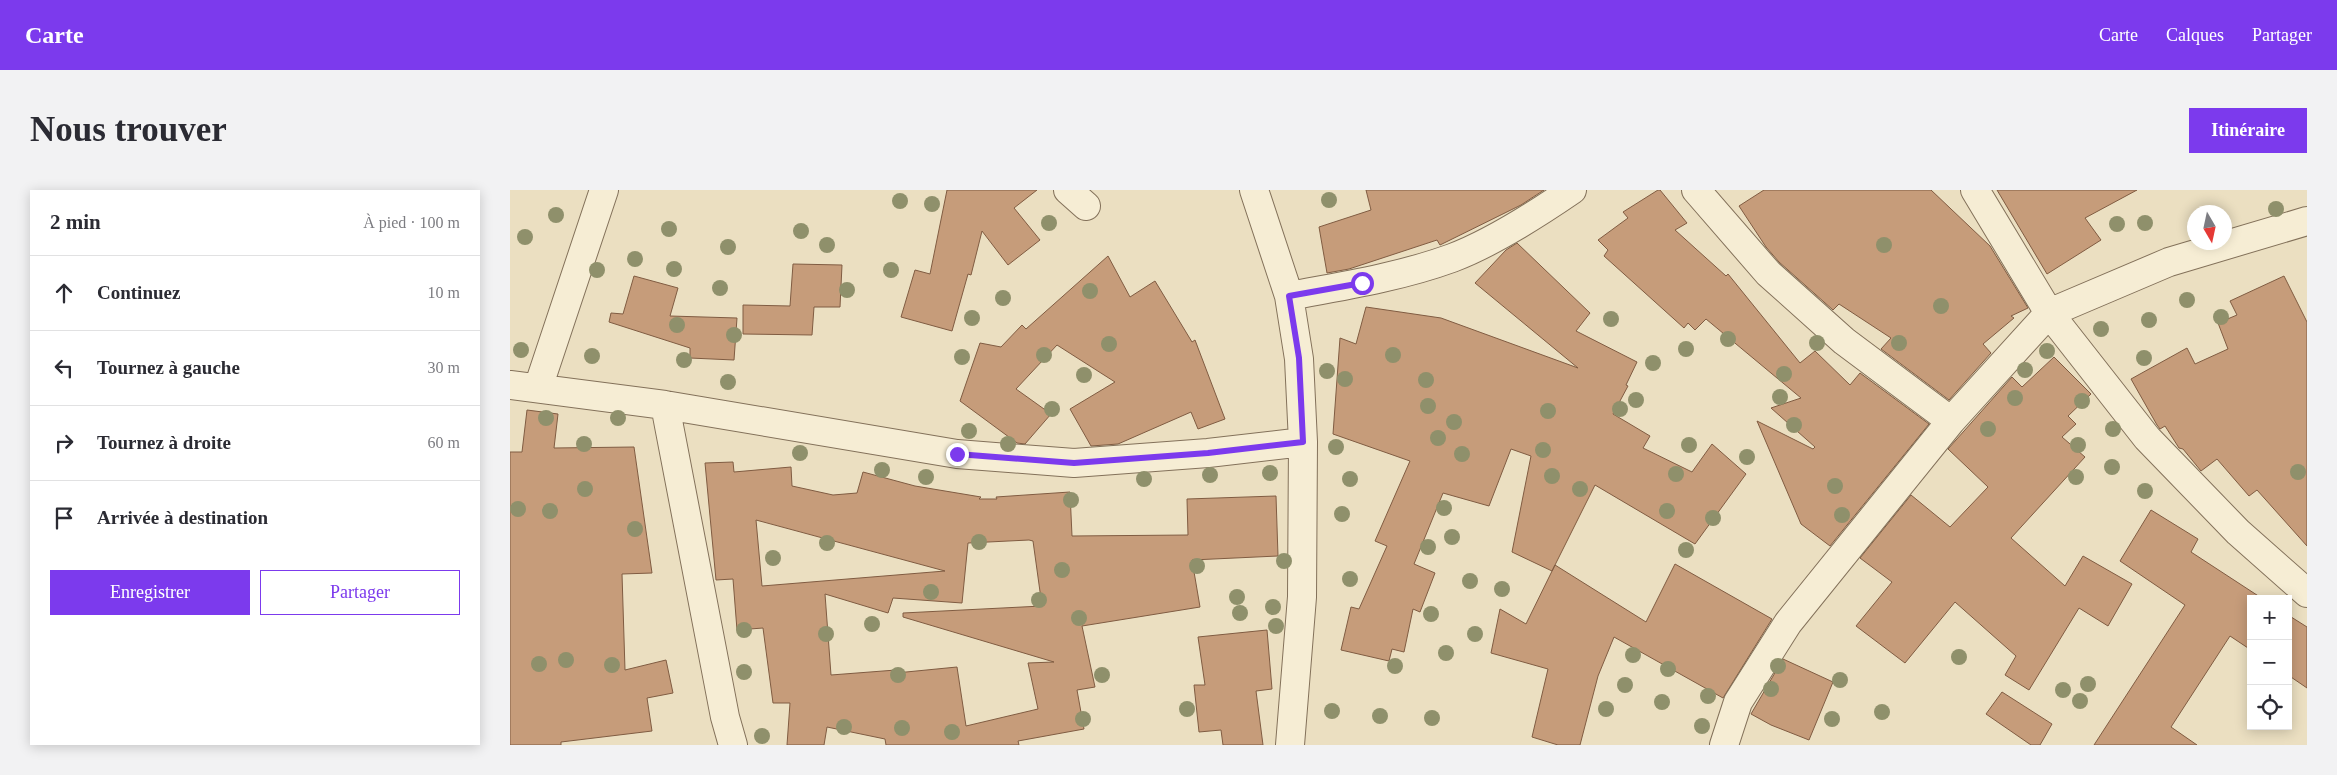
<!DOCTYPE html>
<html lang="fr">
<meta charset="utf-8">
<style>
:root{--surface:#fff;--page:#f2f2f3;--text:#2b2b33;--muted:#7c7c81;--line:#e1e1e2;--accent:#7c3aed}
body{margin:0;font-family:Georgia,serif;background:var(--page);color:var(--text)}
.controls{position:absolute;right:15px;bottom:15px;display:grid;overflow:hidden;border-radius:0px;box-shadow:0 2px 12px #0003}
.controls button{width:45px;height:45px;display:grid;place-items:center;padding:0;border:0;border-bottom:1px solid var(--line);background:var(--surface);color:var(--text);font:25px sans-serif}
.compass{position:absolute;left:1677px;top:15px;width:45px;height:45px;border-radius:50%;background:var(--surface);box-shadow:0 2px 12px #0003;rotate:171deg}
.stop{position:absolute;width:15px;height:15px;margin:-11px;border:4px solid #7c3aed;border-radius:50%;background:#fff}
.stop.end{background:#7c3aed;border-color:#fff;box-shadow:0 1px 5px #0008}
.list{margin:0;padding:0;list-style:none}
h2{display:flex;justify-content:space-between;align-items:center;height:65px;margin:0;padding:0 20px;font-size:21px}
h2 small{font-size:16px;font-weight:400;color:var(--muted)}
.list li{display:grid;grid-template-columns:32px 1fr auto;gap:15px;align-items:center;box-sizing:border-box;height:75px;padding:0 20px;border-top:1px solid var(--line)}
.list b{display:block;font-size:19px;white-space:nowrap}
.list em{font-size:16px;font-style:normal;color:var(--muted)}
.actions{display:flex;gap:10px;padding:15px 20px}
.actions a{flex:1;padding:11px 0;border:1px solid var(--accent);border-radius:0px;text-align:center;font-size:18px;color:var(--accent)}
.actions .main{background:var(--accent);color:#fff}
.icon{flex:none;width:28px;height:28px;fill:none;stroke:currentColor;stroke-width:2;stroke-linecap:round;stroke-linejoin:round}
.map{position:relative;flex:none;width:1797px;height:555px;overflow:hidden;border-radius:0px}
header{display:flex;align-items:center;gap:30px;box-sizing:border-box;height:70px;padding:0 25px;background:var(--accent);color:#fff}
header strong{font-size:24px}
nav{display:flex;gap:28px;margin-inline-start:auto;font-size:18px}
.intro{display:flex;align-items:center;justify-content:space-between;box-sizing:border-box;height:120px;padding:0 30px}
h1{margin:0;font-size:35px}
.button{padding:12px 22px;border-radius:0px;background:var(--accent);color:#fff;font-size:18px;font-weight:700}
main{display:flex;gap:30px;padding:0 30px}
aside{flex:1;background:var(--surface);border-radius:0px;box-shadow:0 2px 12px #0003}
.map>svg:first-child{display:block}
</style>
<header>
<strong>Carte</strong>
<nav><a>Carte</a><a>Calques</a><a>Partager</a></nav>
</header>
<div class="intro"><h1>Nous trouver</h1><a class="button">Itinéraire</a></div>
<main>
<aside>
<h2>2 min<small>À pied · 100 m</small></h2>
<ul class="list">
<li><svg class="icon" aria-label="ahead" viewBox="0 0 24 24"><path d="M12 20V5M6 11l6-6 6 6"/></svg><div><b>Continuez</b></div><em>10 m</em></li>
<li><svg class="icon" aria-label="left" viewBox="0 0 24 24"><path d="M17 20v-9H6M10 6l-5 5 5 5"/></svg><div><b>Tournez à gauche</b></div><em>30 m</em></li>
<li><svg class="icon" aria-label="right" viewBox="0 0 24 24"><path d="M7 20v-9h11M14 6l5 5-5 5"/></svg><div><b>Tournez à droite</b></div><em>60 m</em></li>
<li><svg class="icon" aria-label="arrive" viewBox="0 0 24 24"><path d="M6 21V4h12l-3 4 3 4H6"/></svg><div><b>Arrivée à destination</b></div></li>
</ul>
<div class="actions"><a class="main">Enregistrer</a><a>Partager</a></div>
</aside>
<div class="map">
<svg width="1797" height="555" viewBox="0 0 1797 555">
<rect width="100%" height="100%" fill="#ebdfc1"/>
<path fill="#c69c7a" stroke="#805c42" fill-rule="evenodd" d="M437,0H527L504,18L530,50L498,75L472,41L461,85L458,84L442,141L391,127L405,80L420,84Z
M856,0H1034L1011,15L930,55L927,50L839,79L817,83L809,37L861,20Z
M1148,0H1150L1177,33L1165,40L1216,86L1218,84L1290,173L1305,161L1340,195L1350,183L1419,234L1320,356L1291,334L1247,231L1303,259L1305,257L1261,218L1291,208L1196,129L1185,140L1178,133L1174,138L1094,66L1098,60L1088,50L1118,28L1113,22Z
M1254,0H1421L1480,56L1518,118L1501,126L1504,128L1473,154L1481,163L1439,210L1371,159L1381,148L1329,114L1323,120L1269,72L1256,57L1229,16Z
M1487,0H1627L1575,28L1591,50L1537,84Z
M1007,53L1080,123L1066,141L1127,172L1116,195L1118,196L1103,224L1140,246L1133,258L1182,282L1202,254L1236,284L1185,354L1085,295L1042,381L1002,362L1021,266L1001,259L979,316L933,303L904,374L925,383L910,422L903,419L894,462L882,459L879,471L831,460L841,417L849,419L877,356L865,351L900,271L823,244L830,148L846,154L856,117L931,128L1068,178L965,93L996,60Z
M598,66L620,107L645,91L682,152L685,150L715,229L688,239L681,222L608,254L581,256L560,219L605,192L547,155L506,199L541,224L515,254L507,253L450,211L470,153L491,157L512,135L516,139Z
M283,74L332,75L330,117H304L302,145L233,144V115L280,116Z
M124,86L168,98L160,126L227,128L224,170L180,168V158L99,132L101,123L113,124Z
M1774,86L1797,132V356L1747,300L1739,306L1707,269L1691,281L1673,259L1669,258L1655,236L1650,239L1647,235L1621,189L1677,158L1685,174L1718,159L1708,133L1727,125L1720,111Z
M1544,167L1581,204L1558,226L1566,234L1552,247L1575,267L1501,348L1555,396L1573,366L1622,394L1598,436L1569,418L1519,500L1495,485L1506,466L1445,412L1395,473L1346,436L1382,392L1350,368L1401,305L1440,337L1478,297L1438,259L1502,187L1512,197Z
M17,220L48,224L44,258L124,257L142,383L112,384L115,480L156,470L163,503L137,508L142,541L51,552V555H0V262H12Z
M223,272L224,282L281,277L282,296L323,305L347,303L353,282L405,296L471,307L469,309H487L486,307L560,302L562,346L678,345L677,309L766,306L768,366L682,370L690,417L572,436L585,497L567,500L574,539L508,551L509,555H376L375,549L317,537L314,555H277L280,513H263L253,438L227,440L223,389L206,390L195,273ZM246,330L435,381L252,396ZM519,350L523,351L532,416L393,423V427L544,472L518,473L528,519L456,536L447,477L386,483V480L321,485L315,404L378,423L383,408L452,413L458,353Z
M1641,320L1688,349L1681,362L1753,409H1741V460L1720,446L1661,537L1687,555H1584L1675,415L1610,371Z
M1165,374L1262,429L1213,508L1104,447L1088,486L1070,555H1048L1022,547L1038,479L981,463L990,419L1016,434L1045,375L1136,432Z
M1778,425L1797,437V498L1778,485Z
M757,440L762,499L746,501L753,555H713L711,540L689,542L684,495H695L688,447Z
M1273,469L1323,492L1299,550L1261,535L1241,524Z
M1492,502L1542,534L1530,555H1521L1476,524Z"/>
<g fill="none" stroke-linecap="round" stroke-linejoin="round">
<defs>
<path id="street" d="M558,0L576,16
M744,0L779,106L789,169L793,252L792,407L780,555
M1186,0L1258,83L1334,151L1441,231
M1465,0L1539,123L1637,248L1728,342L1797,403
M779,106C833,96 890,87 942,68C982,53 1027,24 1062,0
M0,195L155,215L447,264L564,273L698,263L793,252
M28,198L94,0
M155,215L215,527L223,555
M1214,555L1228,512L1278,433L1441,231L1539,123L1659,72L1797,31"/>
</defs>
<use href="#street" stroke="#83715a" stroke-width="30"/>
<use href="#street" stroke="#f6edd4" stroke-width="28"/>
</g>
<g fill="#8f906b">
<circle cx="819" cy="10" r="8"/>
<circle cx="390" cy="11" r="8"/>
<circle cx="422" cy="14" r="8"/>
<circle cx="1766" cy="19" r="8"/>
<circle cx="46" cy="25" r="8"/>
<circle cx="539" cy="33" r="8"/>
<circle cx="1635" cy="33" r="8"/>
<circle cx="1607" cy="34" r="8"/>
<circle cx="159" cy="39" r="8"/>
<circle cx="291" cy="41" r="8"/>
<circle cx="15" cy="47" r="8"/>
<circle cx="317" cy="55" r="8"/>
<circle cx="1374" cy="55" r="8"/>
<circle cx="218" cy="57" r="8"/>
<circle cx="125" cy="69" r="8"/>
<circle cx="164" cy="79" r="8"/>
<circle cx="87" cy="80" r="8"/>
<circle cx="381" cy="80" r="8"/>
<circle cx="210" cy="98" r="8"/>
<circle cx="337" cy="100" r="8"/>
<circle cx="580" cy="101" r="8"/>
<circle cx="493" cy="108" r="8"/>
<circle cx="1677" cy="110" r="8"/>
<circle cx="1431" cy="116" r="8"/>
<circle cx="1711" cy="127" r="8"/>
<circle cx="462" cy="128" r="8"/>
<circle cx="1101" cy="129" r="8"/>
<circle cx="1639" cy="130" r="8"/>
<circle cx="167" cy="135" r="8"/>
<circle cx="1591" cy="139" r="8"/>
<circle cx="224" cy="145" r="8"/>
<circle cx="1218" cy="149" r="8"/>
<circle cx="1307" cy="153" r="8"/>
<circle cx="1389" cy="153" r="8"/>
<circle cx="599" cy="154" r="8"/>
<circle cx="1176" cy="159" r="8"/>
<circle cx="11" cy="160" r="8"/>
<circle cx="1537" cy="161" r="8"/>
<circle cx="534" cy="165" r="8"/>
<circle cx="883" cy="165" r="8"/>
<circle cx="82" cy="166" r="8"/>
<circle cx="452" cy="167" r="8"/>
<circle cx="1634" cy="168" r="8"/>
<circle cx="174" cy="170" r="8"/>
<circle cx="1143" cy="173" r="8"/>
<circle cx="1515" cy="180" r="8"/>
<circle cx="817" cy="181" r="8"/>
<circle cx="1274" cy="184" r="8"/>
<circle cx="574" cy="185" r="8"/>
<circle cx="835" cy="189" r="8"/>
<circle cx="916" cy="190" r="8"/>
<circle cx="218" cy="192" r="8"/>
<circle cx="1270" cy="207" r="8"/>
<circle cx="1505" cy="208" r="8"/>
<circle cx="1126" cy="210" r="8"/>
<circle cx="1572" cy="211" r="8"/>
<circle cx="918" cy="216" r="8"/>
<circle cx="542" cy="219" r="8"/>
<circle cx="1110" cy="219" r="8"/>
<circle cx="1038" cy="221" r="8"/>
<circle cx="36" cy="228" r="8"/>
<circle cx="108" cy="228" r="8"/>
<circle cx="944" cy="232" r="8"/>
<circle cx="1284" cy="235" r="8"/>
<circle cx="1478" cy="239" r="8"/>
<circle cx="1603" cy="239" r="8"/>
<circle cx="459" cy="241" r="8"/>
<circle cx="928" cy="248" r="8"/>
<circle cx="74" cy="254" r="8"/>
<circle cx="498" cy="254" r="8"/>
<circle cx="1179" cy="255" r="8"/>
<circle cx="1568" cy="255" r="8"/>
<circle cx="826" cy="257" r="8"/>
<circle cx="1033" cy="260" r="8"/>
<circle cx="290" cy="263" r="8"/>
<circle cx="952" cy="264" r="8"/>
<circle cx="1237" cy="267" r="8"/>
<circle cx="1602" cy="277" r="8"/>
<circle cx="372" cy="280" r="8"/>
<circle cx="1788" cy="282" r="8"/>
<circle cx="760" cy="283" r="8"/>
<circle cx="1166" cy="284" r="8"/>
<circle cx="700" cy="285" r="8"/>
<circle cx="1042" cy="286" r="8"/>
<circle cx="416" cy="287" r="8"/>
<circle cx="1566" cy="287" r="8"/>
<circle cx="634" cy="289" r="8"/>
<circle cx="840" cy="289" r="8"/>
<circle cx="1325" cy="296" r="8"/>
<circle cx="75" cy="299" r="8"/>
<circle cx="1070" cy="299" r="8"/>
<circle cx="1635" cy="301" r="8"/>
<circle cx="561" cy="310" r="8"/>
<circle cx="934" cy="318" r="8"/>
<circle cx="8" cy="319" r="8"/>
<circle cx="40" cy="321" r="8"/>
<circle cx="1157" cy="321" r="8"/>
<circle cx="832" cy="324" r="8"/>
<circle cx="1332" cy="325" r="8"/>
<circle cx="1203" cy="328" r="8"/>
<circle cx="125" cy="339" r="8"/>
<circle cx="942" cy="347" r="8"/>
<circle cx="469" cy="352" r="8"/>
<circle cx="317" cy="353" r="8"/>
<circle cx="918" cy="357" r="8"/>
<circle cx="1176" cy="360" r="8"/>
<circle cx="263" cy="368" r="8"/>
<circle cx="774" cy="371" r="8"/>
<circle cx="687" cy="376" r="8"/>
<circle cx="552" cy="380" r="8"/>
<circle cx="840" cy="389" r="8"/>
<circle cx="960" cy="391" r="8"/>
<circle cx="992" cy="399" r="8"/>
<circle cx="421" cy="402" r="8"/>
<circle cx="727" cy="407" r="8"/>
<circle cx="529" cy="410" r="8"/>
<circle cx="763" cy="417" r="8"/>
<circle cx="730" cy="423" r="8"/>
<circle cx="921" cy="424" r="8"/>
<circle cx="569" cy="428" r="8"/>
<circle cx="362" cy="434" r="8"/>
<circle cx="766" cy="436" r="8"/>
<circle cx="234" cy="440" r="8"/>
<circle cx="316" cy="444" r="8"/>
<circle cx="965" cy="444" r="8"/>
<circle cx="936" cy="463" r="8"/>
<circle cx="1123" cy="465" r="8"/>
<circle cx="1449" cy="467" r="8"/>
<circle cx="56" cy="470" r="8"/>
<circle cx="29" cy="474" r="8"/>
<circle cx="102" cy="475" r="8"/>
<circle cx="885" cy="476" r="8"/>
<circle cx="1268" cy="476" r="8"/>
<circle cx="1158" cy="479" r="8"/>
<circle cx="234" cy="482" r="8"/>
<circle cx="388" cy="485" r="8"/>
<circle cx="592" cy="485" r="8"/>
<circle cx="1330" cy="490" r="8"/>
<circle cx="1578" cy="494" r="8"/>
<circle cx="1115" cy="495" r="8"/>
<circle cx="1261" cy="499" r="8"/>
<circle cx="1553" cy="500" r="8"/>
<circle cx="1198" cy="506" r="8"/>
<circle cx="1570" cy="511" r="8"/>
<circle cx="1152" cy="512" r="8"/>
<circle cx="677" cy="519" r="8"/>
<circle cx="1096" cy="519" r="8"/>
<circle cx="822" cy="521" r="8"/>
<circle cx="1372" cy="522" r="8"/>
<circle cx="870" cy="526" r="8"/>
<circle cx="922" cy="528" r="8"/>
<circle cx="573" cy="529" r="8"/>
<circle cx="1322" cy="529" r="8"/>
<circle cx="1192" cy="536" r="8"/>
<circle cx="334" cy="537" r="8"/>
<circle cx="392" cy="538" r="8"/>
<circle cx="442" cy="542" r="8"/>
<circle cx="252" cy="546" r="8"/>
</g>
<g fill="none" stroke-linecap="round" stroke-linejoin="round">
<path stroke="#7c3aed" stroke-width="6" d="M447,264L564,273L698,263L793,252L789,168L779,106L852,93"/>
</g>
</svg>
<div class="controls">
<button>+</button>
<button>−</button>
<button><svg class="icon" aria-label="locate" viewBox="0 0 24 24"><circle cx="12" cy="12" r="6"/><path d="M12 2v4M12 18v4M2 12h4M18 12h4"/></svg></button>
</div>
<svg class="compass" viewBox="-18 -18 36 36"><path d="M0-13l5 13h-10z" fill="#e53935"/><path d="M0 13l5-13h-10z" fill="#7c7c81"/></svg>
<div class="stop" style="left:852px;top:93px"></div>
<div class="stop end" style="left:447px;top:264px"></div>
</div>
</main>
